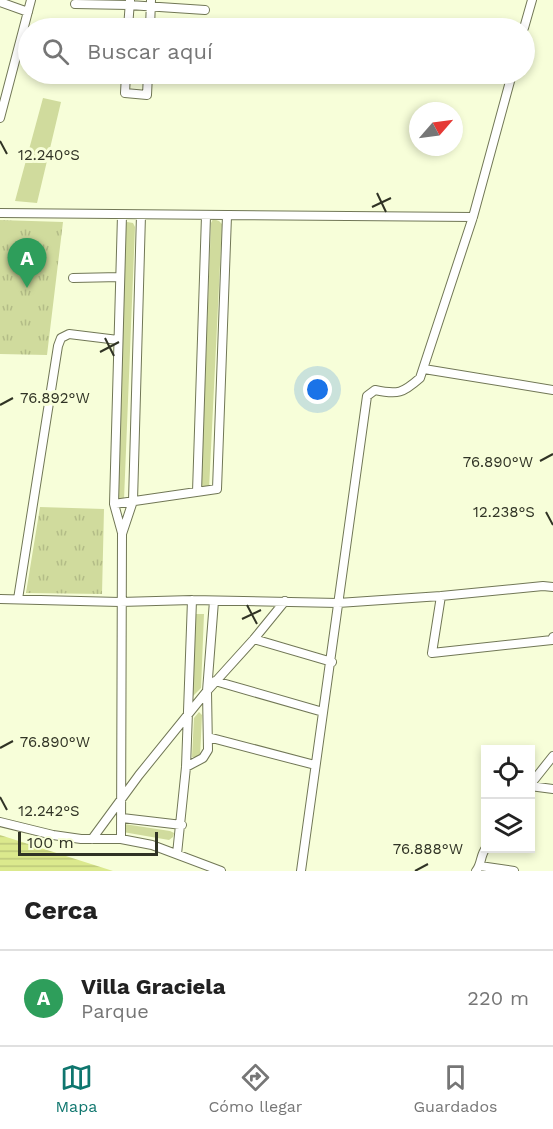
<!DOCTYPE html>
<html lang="es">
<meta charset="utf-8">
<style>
:root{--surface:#fff;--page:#f6f6f6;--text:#222;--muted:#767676;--line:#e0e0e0;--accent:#0f766e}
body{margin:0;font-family:"Work Sans",sans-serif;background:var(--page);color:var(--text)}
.controls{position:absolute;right:18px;bottom:18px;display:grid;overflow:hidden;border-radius:0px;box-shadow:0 3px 9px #0003}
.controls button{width:54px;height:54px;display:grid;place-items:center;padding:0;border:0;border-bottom:2px solid var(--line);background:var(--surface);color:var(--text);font:30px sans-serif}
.compass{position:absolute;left:409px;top:102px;width:54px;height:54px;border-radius:50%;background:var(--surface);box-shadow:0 3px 9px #0003;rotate:62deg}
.scale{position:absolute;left:18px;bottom:15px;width:140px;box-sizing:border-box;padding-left:6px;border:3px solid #303325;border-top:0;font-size:16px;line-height:21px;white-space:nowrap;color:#303325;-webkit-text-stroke:4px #f7fed9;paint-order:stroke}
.you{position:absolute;left:318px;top:390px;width:21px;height:21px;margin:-15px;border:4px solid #fff;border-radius:50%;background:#1a73e8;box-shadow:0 0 0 9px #1a73e833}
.badge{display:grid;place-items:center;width:39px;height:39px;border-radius:50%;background:var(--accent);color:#fff;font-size:20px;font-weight:700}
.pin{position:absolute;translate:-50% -50px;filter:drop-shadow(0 2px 3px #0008)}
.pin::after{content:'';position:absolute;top:32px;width:21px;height:18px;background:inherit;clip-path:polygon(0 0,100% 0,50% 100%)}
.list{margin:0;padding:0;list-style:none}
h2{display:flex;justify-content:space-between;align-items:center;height:78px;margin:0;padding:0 24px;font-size:26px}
h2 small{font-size:20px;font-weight:400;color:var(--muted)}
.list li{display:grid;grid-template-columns:39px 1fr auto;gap:18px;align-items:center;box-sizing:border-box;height:96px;padding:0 24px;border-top:2px solid var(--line)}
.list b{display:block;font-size:22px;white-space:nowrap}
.list p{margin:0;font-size:20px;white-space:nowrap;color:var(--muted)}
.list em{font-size:20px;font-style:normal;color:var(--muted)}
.icon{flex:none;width:33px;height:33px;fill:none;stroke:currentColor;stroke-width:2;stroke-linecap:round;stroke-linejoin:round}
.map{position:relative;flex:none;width:553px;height:871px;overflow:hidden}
.search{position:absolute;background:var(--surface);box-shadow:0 3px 9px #0003;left:18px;right:18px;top:18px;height:66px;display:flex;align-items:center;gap:15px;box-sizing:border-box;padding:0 21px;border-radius:33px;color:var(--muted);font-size:22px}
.sheet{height:174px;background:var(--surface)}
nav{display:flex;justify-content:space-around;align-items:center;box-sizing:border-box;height:84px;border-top:2px solid var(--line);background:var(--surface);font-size:16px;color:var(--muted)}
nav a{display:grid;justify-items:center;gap:3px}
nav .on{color:var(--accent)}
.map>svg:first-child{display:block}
</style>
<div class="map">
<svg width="553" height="871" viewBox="0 0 553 871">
<defs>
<pattern id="park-tufts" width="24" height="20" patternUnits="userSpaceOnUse" patternTransform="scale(1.5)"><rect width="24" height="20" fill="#d0db9d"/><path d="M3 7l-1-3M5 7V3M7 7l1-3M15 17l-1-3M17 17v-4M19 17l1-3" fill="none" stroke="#b3bc87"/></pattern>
<pattern id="water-rules" width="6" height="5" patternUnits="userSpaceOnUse" patternTransform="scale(1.5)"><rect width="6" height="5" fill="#dbe98d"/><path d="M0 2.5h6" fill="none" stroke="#bcc87a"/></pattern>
</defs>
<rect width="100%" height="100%" fill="#f7fed9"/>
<path fill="#d0db9d" d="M43,98L61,102L37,203L15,201Z
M213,219L219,221L222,224L209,489L201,491L211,223Z
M127,222L133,223L135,227L124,500L123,503L115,499L124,226Z
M195,614H204L201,688L191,698Z
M199,712L202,715L200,757H192L194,718Z
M124,824L170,831L174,833L173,837L169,840L123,832Z"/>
<path fill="url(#park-tufts)" d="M0,220L63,222L47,355L0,354Z
M40,507L104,509L102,594L26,593Z"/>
<path fill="url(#water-rules)" d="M0,835L113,871H0Z"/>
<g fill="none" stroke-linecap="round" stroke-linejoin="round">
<defs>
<path id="minor" d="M0,2L28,12
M75,4L129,5L205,10
M128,28L130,1
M150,28L151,0
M524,28L532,0
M126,74L125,93L147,95L148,74
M0,118L31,0
M0,213L473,217
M73,278L120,277
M424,369L553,390
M197,492L206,216
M114,504L217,489L227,216
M122,533L114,504L122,215
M441,596L432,653L552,640L553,637
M0,599L120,602L192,600L338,603L441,596L543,586L553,587
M18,599L58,346L61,338L69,334L118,340
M254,639L332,662
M215,681L323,712
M208,737L315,765
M186,767L203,758L208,750L207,691L214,601
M530,785L553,756
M530,786L553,789
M122,818L182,825
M0,822L53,835L81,839H121L152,845L221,871
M92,839L139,775L207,691L254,639L285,601
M121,839L122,534L133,501L141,215
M177,854L186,767L192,600
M480,866L514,871
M301,871L367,396L375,390C398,395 403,393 420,378L473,217L512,74
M476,871C482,864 480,855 486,848"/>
</defs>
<use href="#minor" stroke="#717756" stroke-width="10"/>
<use href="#minor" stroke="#fff" stroke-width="8"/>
</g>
<path fill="none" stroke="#303325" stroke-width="2" d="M0,141L7,154M377,193L386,212M372,207L391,198M105,338L114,356M100,352L119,342M0,405L13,398M540,461L553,454M546,512L553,525M247,605L257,624M242,619L261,610M0,748L13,741M0,797L7,810M415,871L428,864"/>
<g font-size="15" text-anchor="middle" fill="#303325" stroke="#f7fed9" stroke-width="6" stroke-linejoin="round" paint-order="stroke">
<text x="49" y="160">12.240°S</text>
<text x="55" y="403">76.892°W</text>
<text x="498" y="467">76.890°W</text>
<text x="504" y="517">12.238°S</text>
<text x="55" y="747">76.890°W</text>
<text x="49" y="816">12.242°S</text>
<text x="428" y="854">76.888°W</text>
</g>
</svg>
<div class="controls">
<button><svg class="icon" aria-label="locate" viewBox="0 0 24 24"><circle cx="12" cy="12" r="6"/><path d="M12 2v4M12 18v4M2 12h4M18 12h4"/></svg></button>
<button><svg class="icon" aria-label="layers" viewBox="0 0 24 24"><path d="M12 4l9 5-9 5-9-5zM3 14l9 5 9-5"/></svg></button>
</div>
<svg class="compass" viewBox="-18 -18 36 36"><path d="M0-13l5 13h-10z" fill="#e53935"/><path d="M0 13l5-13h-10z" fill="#767676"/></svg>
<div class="scale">100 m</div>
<div class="you"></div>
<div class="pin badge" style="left:27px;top:288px;background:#2e9e5b">A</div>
<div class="search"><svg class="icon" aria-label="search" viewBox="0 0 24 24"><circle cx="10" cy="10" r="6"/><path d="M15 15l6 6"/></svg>Buscar aquí</div>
</div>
<section class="sheet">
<h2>Cerca<small></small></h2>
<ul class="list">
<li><span class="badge" style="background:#2e9e5b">A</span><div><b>Villa Graciela</b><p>Parque</p></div><em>220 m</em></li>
</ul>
</section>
<nav>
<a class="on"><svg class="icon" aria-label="map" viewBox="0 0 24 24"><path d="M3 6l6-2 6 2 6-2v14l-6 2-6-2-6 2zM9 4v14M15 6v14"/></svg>Mapa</a>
<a><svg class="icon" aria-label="directions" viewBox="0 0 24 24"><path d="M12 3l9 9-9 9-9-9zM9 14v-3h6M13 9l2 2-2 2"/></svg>Cómo llegar</a>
<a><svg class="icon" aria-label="saved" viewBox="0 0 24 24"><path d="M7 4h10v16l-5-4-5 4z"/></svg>Guardados</a>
</nav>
